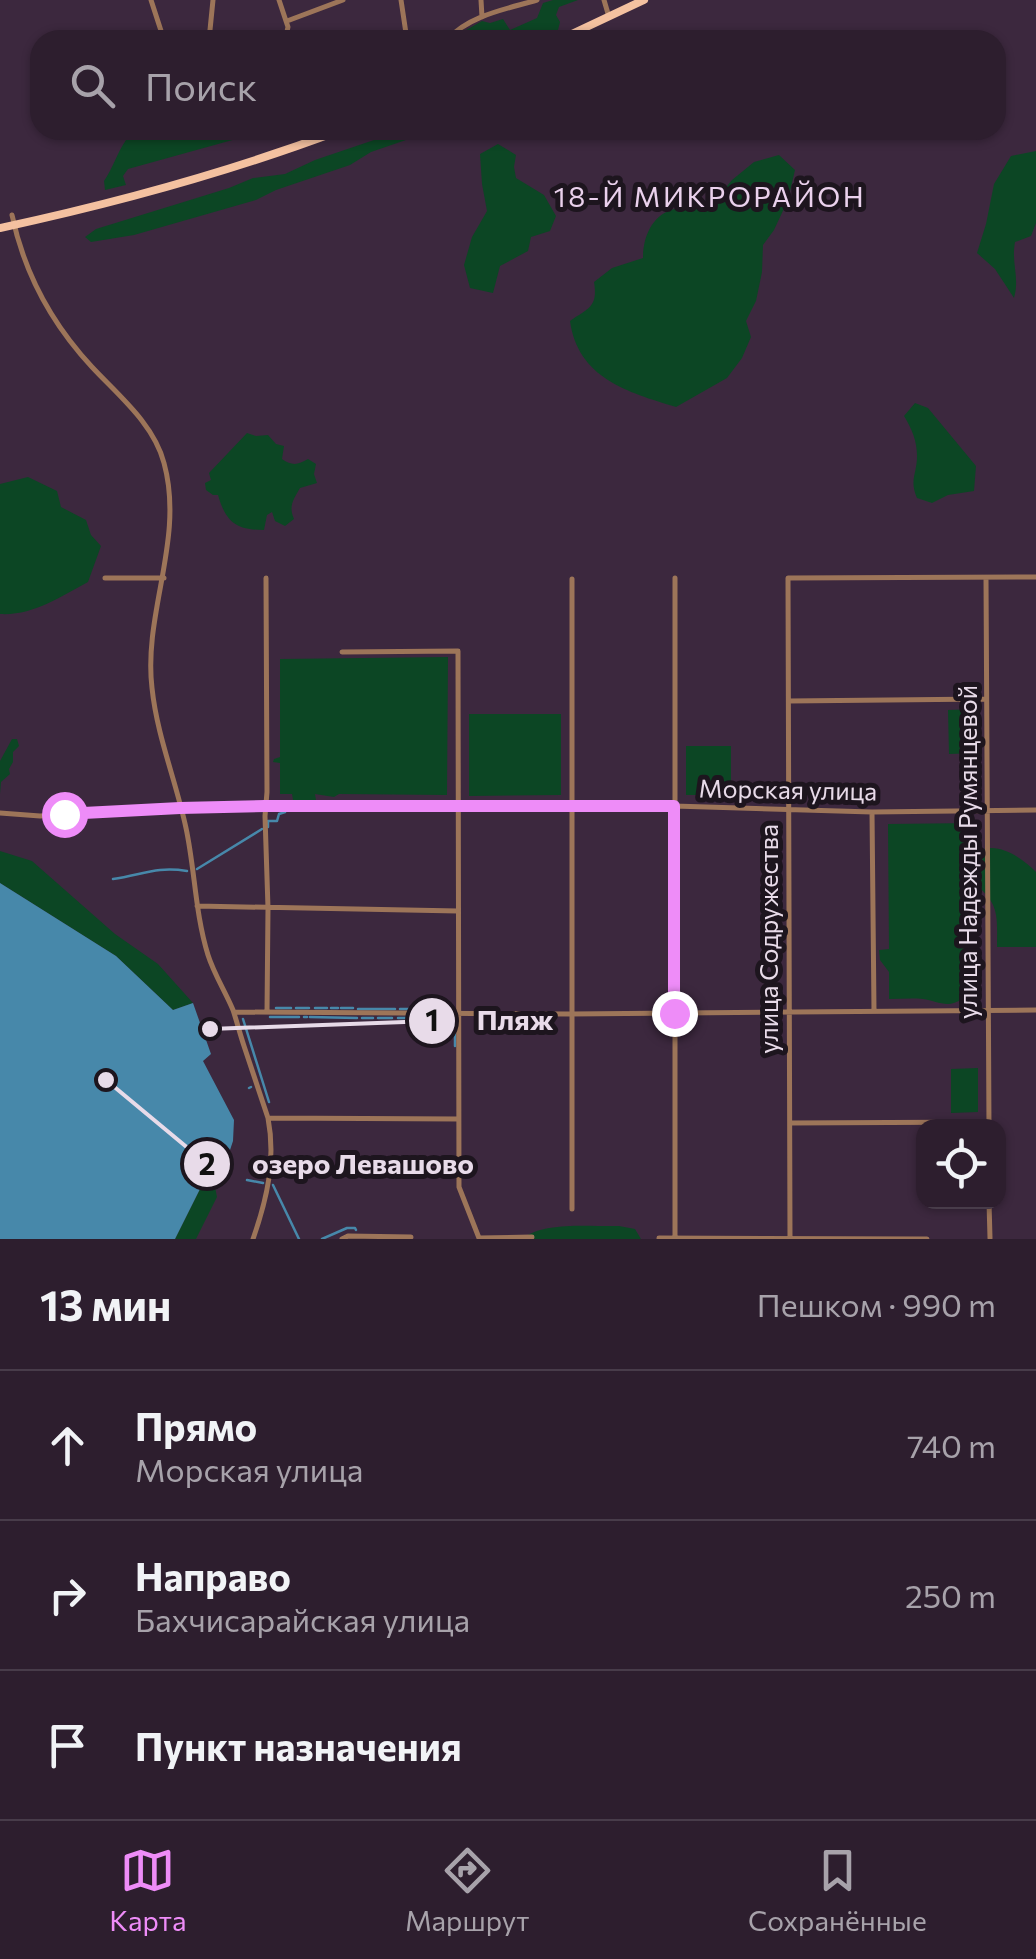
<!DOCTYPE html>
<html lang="ru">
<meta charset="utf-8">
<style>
:root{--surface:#2d1e2e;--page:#352736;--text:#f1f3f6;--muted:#a7a2aa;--line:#483c4a;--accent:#ee8cf8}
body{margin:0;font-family:Commissioner,sans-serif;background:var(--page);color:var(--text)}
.controls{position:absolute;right:30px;bottom:30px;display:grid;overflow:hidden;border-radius:20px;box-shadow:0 2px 8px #0004}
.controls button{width:90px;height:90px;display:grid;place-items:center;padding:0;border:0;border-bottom:2px solid var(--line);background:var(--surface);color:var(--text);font:50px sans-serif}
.stop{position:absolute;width:30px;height:30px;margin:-22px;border:8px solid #ee8cf8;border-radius:50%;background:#fff}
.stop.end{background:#ee8cf8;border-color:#fff;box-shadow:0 2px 10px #0008}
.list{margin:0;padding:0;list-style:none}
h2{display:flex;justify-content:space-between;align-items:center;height:130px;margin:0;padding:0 40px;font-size:42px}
h2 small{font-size:32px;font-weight:400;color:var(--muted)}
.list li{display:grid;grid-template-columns:65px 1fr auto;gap:30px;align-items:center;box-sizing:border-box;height:150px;padding:0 40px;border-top:2px solid var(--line)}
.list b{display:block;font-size:38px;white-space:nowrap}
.list p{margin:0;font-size:32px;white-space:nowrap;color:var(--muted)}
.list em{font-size:32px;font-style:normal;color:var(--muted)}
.icon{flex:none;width:55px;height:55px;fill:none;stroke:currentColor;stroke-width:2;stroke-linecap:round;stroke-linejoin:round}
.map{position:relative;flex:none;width:1036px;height:1239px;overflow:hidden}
.search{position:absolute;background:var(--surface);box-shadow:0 2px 8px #0004;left:30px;right:30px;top:30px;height:110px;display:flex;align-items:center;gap:25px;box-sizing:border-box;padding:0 35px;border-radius:30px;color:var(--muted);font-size:38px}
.sheet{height:580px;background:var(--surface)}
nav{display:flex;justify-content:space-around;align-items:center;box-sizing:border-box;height:140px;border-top:2px solid var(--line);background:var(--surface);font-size:28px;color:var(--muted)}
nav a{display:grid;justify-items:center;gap:5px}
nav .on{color:var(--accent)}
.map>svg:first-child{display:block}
</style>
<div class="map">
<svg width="1036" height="1239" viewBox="0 0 1036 1239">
<rect width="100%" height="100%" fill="#3c283e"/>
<path fill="#0c4624" d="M553,0H578L559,7L556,15L560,22L558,30L537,40H461L459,34L482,21L490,23L503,19L510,30L537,18L543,3Z
M160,130H269L128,169L123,176L126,185L105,190L104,181C113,168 117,153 126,140Z
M390,130H435L371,152L350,165L276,190L256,200L134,235L91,242L85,237L96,229L229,188L253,178L285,174L315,160L374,140Z
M498,144L516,155L514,167L516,178L544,195L556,216L550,231L531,237L528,251L500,266L493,293L470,288L464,265L472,237L487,211L482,184L480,154Z
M1036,151V223L1031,236L1015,242C1011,264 1020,277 1014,298L995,269L977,253L986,224L994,184L1011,156Z
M779,155L795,170L788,200L774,230L763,245L762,272L756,301L746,321L751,337L742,358L727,378L676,407C627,392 578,378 570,321C589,308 598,307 594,282L612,268L643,258C643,238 651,217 671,210C682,206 701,205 713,203L732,180L754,162Z
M915,403L928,408L976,466L974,491L948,495L932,503L917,498C909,480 917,474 917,456C917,441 912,429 904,416Z
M247,433L256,436L268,435L276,444L284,446L282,459C292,466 298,465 308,459L316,464L314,474L317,483L300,488C294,499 288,506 294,519L285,526L275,521L272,512L267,515L264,530C237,530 226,523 218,495H213L206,490L205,483L211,480L209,473Z
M28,477L57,491L61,507L86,520L91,535L101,546L88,582C60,597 32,616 0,614V484Z
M448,657L447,795L339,794L334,797L315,794L316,800H293L292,794H280V763L273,762L274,759L280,757V659Z
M977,709V753L949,754L948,710Z
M561,714V795L469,796V714Z
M12,739H17L19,746L13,752V762L9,769L10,774L1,782L0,794V761Z
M686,746H731V795H686Z
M976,823L977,852C997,840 1022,858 1036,872V947H997C997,919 1000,904 977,886V999H962C948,1009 937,1001 923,999C912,998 900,999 889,999V972L880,960L879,950L889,949L888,824Z
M0,851L32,861L115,934L158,964L193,1003L173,1010L116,956L0,883Z
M978,1068V1112L951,1113V1069Z
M202,1185L215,1187L217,1197L196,1239H175Z
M619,1226L635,1229L641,1239H522C544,1221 591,1227 619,1226Z"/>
<path fill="#4788aa" d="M0,883L116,956L173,1010L193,1003L211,1054L203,1061L234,1120L233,1141L230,1150L202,1185L175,1239H0Z"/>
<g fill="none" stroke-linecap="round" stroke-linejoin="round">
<path stroke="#4788aa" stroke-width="2.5" d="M268,827V821H277L279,814L285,812
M197,869L262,829
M113,879C142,875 156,866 187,871
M276,1008H291
M296,1008H309
M315,1008H327
M331,1008H338
M341,1008H353
M358,1009H395
M400,1009H422
M270,1017H299
M304,1017H307
M310,1017L357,1018
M362,1018H373
M378,1018H392
M398,1018H413
M243,1019L269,1102
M417,1019H437
M441,1019L452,1021L455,1028
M455,1032V1046
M249,1088L251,1087
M247,1180L263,1183
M273,1185L299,1239
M322,1239L347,1228H355L356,1230"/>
<path stroke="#9d7559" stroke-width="5" d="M151,0L164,40
M279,0L288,27L285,40
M401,0L407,40
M481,0L482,17
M604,0L609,17
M287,21L343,0
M209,40L213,0
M447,40C469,15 507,9 537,0
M301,130L307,143
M12,215C24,272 52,324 92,367C118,395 154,424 164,463C185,539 143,613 152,688C157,736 176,781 186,828C195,870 195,913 208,955C214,974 225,991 233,1010C237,1022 240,1034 244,1046C252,1070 260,1094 268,1118C276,1160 267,1199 253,1239
M105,578H164
M266,578L267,792L265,816L268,908L267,1012
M675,578V1238
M986,578L989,1126
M342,652L458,651L459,1187L479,1238L532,1237
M789,701L986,699
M872,812L874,1011
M0,813L40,816L180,808L310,806H674L872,812L1036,810
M197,906L458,911
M234,1012L571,1014L1036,1010
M268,1118L458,1119
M790,1123L989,1122
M989,1202L990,1238
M572,1209V579
M659,1238L927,1239
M342,1239L348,1236L411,1237
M790,1239L788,578L1036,577"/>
<path stroke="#f4c1a0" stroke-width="8" d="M559,40L644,0
M0,228C116,203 230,172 341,130"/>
</g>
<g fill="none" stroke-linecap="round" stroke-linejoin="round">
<path stroke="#ee8cf8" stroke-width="12" d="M64,814L180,808L265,806H674V1013"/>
</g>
<g text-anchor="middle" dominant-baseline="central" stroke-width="10" stroke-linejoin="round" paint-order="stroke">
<g font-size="25" fill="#e8dbe9" stroke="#1d151e">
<text transform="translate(788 789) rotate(1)">Морская улица</text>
<text transform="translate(967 852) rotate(-90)">улица Надежды Румянцевой</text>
<text transform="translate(768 939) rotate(-90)">улица Содружества</text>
</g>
<g font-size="28" letter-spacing="2.5" fill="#ead1ec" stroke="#1d151e">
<text x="710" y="196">18-Й МИКРОРАЙОН</text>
</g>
</g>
<path fill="none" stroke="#e8dbe9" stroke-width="4" d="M210 1029L432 1021M106 1080L207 1164"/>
<g fill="#e8dbe9" stroke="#1d151e" stroke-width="4">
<circle cx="210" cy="1029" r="10"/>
<circle cx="106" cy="1080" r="10"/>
<circle cx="432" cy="1021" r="25"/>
<circle cx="207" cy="1164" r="25"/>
</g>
<g font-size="30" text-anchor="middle" font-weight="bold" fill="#111">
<text x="432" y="1031">1</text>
<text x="207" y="1175">2</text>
</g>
<g font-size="28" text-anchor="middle" font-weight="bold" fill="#e8dbe9" stroke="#1d151e" stroke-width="10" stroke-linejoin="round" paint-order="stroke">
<text x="515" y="1030">Пляж</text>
<text x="363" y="1174">озеро Левашово</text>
</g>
</svg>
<div class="controls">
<button><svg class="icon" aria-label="locate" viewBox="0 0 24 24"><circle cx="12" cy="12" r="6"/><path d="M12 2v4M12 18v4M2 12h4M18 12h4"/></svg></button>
</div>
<div class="stop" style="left:64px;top:814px"></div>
<div class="stop end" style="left:674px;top:1013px"></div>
<div class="search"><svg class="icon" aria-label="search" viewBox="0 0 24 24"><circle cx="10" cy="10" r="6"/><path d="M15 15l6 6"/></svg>Поиск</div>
</div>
<section class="sheet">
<h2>13 мин<small>Пешком · 990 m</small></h2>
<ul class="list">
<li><svg class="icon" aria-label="ahead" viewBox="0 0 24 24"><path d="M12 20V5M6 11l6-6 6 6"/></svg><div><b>Прямо</b><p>Морская улица</p></div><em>740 m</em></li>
<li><svg class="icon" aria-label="right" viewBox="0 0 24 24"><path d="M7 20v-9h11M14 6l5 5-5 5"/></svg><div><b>Направо</b><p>Бахчисарайская улица</p></div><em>250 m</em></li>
<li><svg class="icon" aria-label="arrive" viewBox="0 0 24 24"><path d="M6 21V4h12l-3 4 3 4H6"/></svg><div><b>Пункт назначения</b></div></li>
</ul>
</section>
<nav>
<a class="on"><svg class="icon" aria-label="map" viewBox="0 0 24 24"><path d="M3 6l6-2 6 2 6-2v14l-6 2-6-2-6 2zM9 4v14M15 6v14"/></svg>Карта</a>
<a><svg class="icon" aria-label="directions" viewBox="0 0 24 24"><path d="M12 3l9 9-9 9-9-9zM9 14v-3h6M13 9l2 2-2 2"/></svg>Маршрут</a>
<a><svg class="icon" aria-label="saved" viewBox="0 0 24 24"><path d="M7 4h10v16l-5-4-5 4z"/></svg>Сохранённые</a>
</nav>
